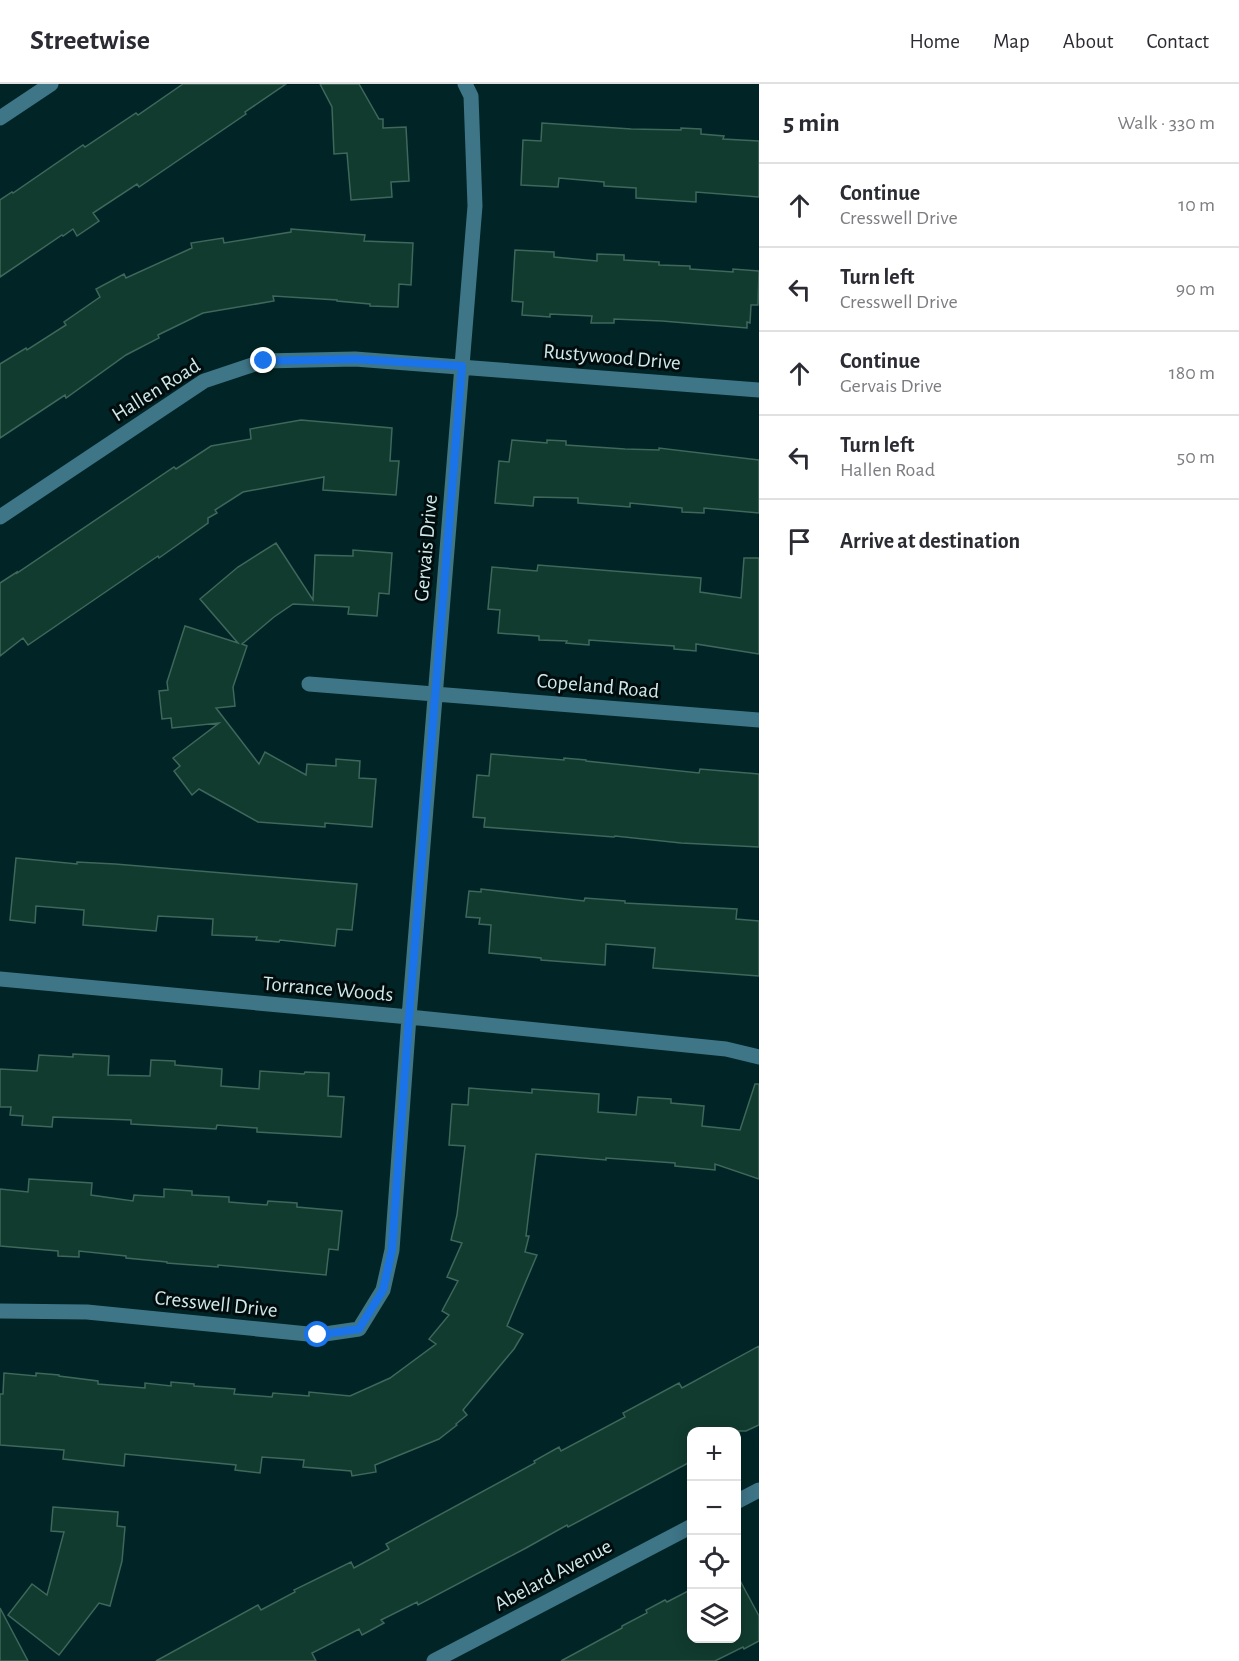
<!DOCTYPE html>
<meta charset="utf-8">
<style>
:root{--surface:#fff;--page:#f7f7f7;--text:#2b2b33;--muted:#7c7c81;--line:#e1e1e2}
body{margin:0;font-family:"Alegreya Sans",sans-serif;background:var(--page);color:var(--text)}
.controls{position:absolute;right:18px;bottom:18px;display:grid;overflow:hidden;border-radius:12px;box-shadow:0 3px 15px #0003}
.controls button{width:54px;height:54px;display:grid;place-items:center;padding:0;border:0;border-bottom:2px solid var(--line);background:var(--surface);color:var(--text);font:30px sans-serif}
.stop{position:absolute;width:18px;height:18px;margin:-14px;border:4px solid #1a73e8;border-radius:50%;background:#fff}
.stop.end{background:#1a73e8;border-color:#fff;box-shadow:0 2px 6px #0008}
.list{margin:0;padding:0;list-style:none}
h2{display:flex;justify-content:space-between;align-items:center;height:78px;margin:0;padding:0 24px;font-size:26px}
h2 small{font-size:20px;font-weight:400;color:var(--muted)}
.list li{display:grid;grid-template-columns:39px 1fr auto;gap:18px;align-items:center;box-sizing:border-box;height:84px;padding:0 24px;border-top:2px solid var(--line)}
.list b{display:block;font-size:22px;white-space:nowrap}
.list p{margin:0;font-size:20px;white-space:nowrap;color:var(--muted)}
.list em{font-size:20px;font-style:normal;color:var(--muted)}
.icon{flex:none;width:33px;height:33px;fill:none;stroke:currentColor;stroke-width:2;stroke-linecap:round;stroke-linejoin:round}
.map{position:relative;flex:none;width:759px;height:1577px;overflow:hidden}
header{display:flex;align-items:center;gap:36px;box-sizing:border-box;height:84px;padding:0 30px;background:var(--surface);border-bottom:2px solid var(--line)}
header strong{font-size:28px}
nav{display:flex;gap:33px;margin-inline-start:auto;font-size:21px}
main{display:flex}
aside{flex:1;background:var(--surface)}
.map>svg:first-child{display:block}
</style>
<header>
<strong>Streetwise</strong>
<nav><a>Home</a><a>Map</a><a>About</a><a>Contact</a></nav>
</header>
<main>
<div class="map">
<svg width="759" height="1577" viewBox="0 0 759 1577">
<rect width="100%" height="100%" fill="#012526"/>
<path fill="#113b2f" stroke="#3f675a" stroke-width="1.5" d="M183,0H286L245,28L246,30L139,103L137,100L93,129L99,137L77,152L73,145L63,152L62,151L0,193V116L12,108L13,109L83,61L85,63L136,29L138,31Z
M320,0H359L379,35H383V44L406,43L409,97L391,98L392,113L351,116L347,69L334,70L332,23Z
M542,39L631,45L681,46V44L701,45V50L724,52L723,55L759,57V113L696,108V118L636,114V104L604,102V98L559,94L558,103L521,101L523,56L541,57Z
M291,145L365,151L364,157L413,159L411,201L399,200L398,223L370,222V220L337,217V216L273,212L274,217L203,229L158,251L159,254L126,271L66,314L65,311L0,354V280L26,264L27,266L66,241L64,238L100,213L96,205L124,190L126,194L192,164L191,159L223,154L224,159L291,148Z
M515,166L554,168V173L597,177V170L624,171V176L659,178V181L690,182V185L733,188V185L759,187L758,221H751L750,239L747,238V244L662,237L614,235V239H591L592,232L550,230V233L522,231L523,218L512,217Z
M301,336L392,344L390,377H399L396,411L323,406L324,393L243,408L215,426L217,429L208,434V439L159,474L158,472L28,561L23,554L0,572V499L17,488V489L174,383L176,385L211,362L251,355L250,345Z
M512,356L547,359V356L566,357V361L625,365L659,366V364L759,376V429L704,424V429L682,428V424L630,419V423L578,419V414L534,413L533,422L495,419L499,377L509,378Z
M276,459L313,516L315,471L353,472V466L392,469L389,510L379,509L377,532L348,530L349,523L293,520L274,533L242,560L247,562L233,603L235,622L216,624L259,680L265,668L306,691L307,680L336,682V675L360,677L359,694L376,695L372,743L325,739V743L258,738L199,705L192,711L174,687L180,682L173,674L219,639L172,644L171,634L162,635L159,607L168,606L167,598L185,542L238,559L200,515L238,483Z
M744,474H759V570L696,560V567L674,565V562L589,556V561L566,559L567,557L539,556V552L498,549L500,526L488,525L492,483L537,487L538,481L701,494L700,508L741,514Z
M491,670L564,676V674L586,676V677L699,689L700,685L759,690V763L681,759L615,752L614,753L484,743L485,734L473,733L477,691L489,692Z
M16,774L77,780V778L115,780L357,800L352,846L337,845L335,862L280,856L279,858L256,856L257,853L212,851L213,835L158,832L156,847L83,841L84,826L36,822L35,839L10,836Z
M481,805L584,817L585,814L625,817V819L737,825L736,835L759,837V892L653,884L655,864L606,860L605,881L541,876V874L489,869L491,841L479,840L480,834L466,833L469,807L481,808Z
M73,970L109,972L108,991L150,992L151,976L175,977V981L222,985L221,1002L259,1005L260,987L304,990L305,988L329,989L328,1012L344,1013L341,1053L257,1048V1044L217,1041L216,1045L131,1040V1036L53,1033L52,1043L22,1041L23,1032L10,1031L11,1023H0V985L37,987L39,971L73,973Z
M755,1000H759V1095L715,1080V1086L675,1082V1079L606,1074V1076L536,1070L526,1152H529L525,1168L537,1171L507,1242L523,1250L514,1265L463,1326L467,1331L456,1340L457,1341L439,1355L375,1381L376,1388L352,1392L351,1387L303,1383L304,1376L262,1373L260,1389L235,1386L236,1381L125,1370L124,1382L63,1375L64,1366L0,1361V1310H3L4,1289L36,1292V1289L59,1291V1292L98,1297V1300L145,1304V1299L171,1302V1298L194,1300V1302L235,1305L234,1310L272,1313L273,1309L309,1312V1308L350,1312L390,1294L436,1260L429,1255L449,1231L442,1227L458,1197L447,1193L462,1159L451,1156L457,1131L465,1062L449,1061L452,1020L468,1021L469,1004L532,1009V1005L599,1010L598,1028L636,1031L638,1013L671,1015V1019L704,1022L702,1042L740,1046Z
M29,1095L92,1099L91,1111L133,1117L134,1111L164,1113V1105L192,1107V1111L229,1113V1118L267,1121L268,1117L297,1119V1123L342,1127L338,1166L329,1165L326,1191L218,1181V1183L167,1179V1178L126,1174V1172L79,1167V1173L58,1172V1167L0,1162V1105L28,1108Z
M759,1262V1341L746,1347H692V1377L568,1443L567,1441L526,1464L418,1521L417,1518L381,1536L384,1539L362,1551L359,1545L312,1569L316,1577H156L258,1521L261,1526L295,1508L294,1506L351,1478L354,1484L389,1465L386,1460L535,1379L534,1377L559,1363L561,1367L625,1333L623,1329L679,1299L682,1304Z
M53,1423L118,1428L117,1442L125,1443L122,1477L110,1522L99,1519L59,1571L8,1531L32,1500L47,1511L64,1448L51,1447Z
M736,1489L759,1532V1557L744,1565L743,1563L715,1577H561L622,1544V1542L647,1529L646,1526L665,1516L667,1518L692,1505V1554H736Z
M0,1524L28,1577H0Z"/>
<g fill="none" stroke-linecap="round" stroke-linejoin="round">
<path stroke="#3e7587" stroke-width="15" d="M0,34L51,0
M0,433L204,297L264,277L355,275L759,306
M309,600L759,636
M0,895L409,933L726,965L759,973
M0,1227L87,1228L318,1251L359,1245L383,1206L392,1166L409,933L475,122L471,12L465,0
M736,1418L759,1406
M434,1577L692,1442"/>
</g>
<g fill="none" stroke-linecap="round" stroke-linejoin="round">
<path stroke="#1a73e8" stroke-width="8" d="M264,277L355,275L462,282L409,933L392,1166L383,1206L359,1245L318,1251"/>
</g>
<g text-anchor="middle" dominant-baseline="central" stroke-width="6" stroke-linejoin="round" paint-order="stroke">
<g font-size="21" fill="#d1e9e9" stroke="#000c0d">
<text transform="translate(612 273) rotate(5)">Rustywood Drive</text>
<text transform="translate(156 306) rotate(-32)">Hallen Road</text>
<text transform="translate(426 464) rotate(-85)">Gervais Drive</text>
<text transform="translate(598 602) rotate(5)">Copeland Road</text>
<text transform="translate(328 905) rotate(5)">Torrance Woods</text>
<text transform="translate(216 1220) rotate(6)">Cresswell Drive</text>
<text transform="translate(553 1491) rotate(-28)">Abelard Avenue</text>
</g>
</g>
</svg>
<div class="controls">
<button>+</button>
<button>−</button>
<button><svg class="icon" aria-label="locate" viewBox="0 0 24 24"><circle cx="12" cy="12" r="6"/><path d="M12 2v4M12 18v4M2 12h4M18 12h4"/></svg></button>
<button><svg class="icon" aria-label="layers" viewBox="0 0 24 24"><path d="M12 4l9 5-9 5-9-5zM3 14l9 5 9-5"/></svg></button>
</div>
<div class="stop" style="left:318px;top:1251px"></div>
<div class="stop end" style="left:264px;top:277px"></div>
</div>
<aside>
<h2>5 min<small>Walk · 330 m</small></h2>
<ul class="list">
<li><svg class="icon" aria-label="ahead" viewBox="0 0 24 24"><path d="M12 20V5M6 11l6-6 6 6"/></svg><div><b>Continue</b><p>Cresswell Drive</p></div><em>10 m</em></li>
<li><svg class="icon" aria-label="left" viewBox="0 0 24 24"><path d="M17 20v-9H6M10 6l-5 5 5 5"/></svg><div><b>Turn left</b><p>Cresswell Drive</p></div><em>90 m</em></li>
<li><svg class="icon" aria-label="ahead" viewBox="0 0 24 24"><path d="M12 20V5M6 11l6-6 6 6"/></svg><div><b>Continue</b><p>Gervais Drive</p></div><em>180 m</em></li>
<li><svg class="icon" aria-label="left" viewBox="0 0 24 24"><path d="M17 20v-9H6M10 6l-5 5 5 5"/></svg><div><b>Turn left</b><p>Hallen Road</p></div><em>50 m</em></li>
<li><svg class="icon" aria-label="arrive" viewBox="0 0 24 24"><path d="M6 21V4h12l-3 4 3 4H6"/></svg><div><b>Arrive at destination</b></div></li>
</ul>
</aside>
</main>
